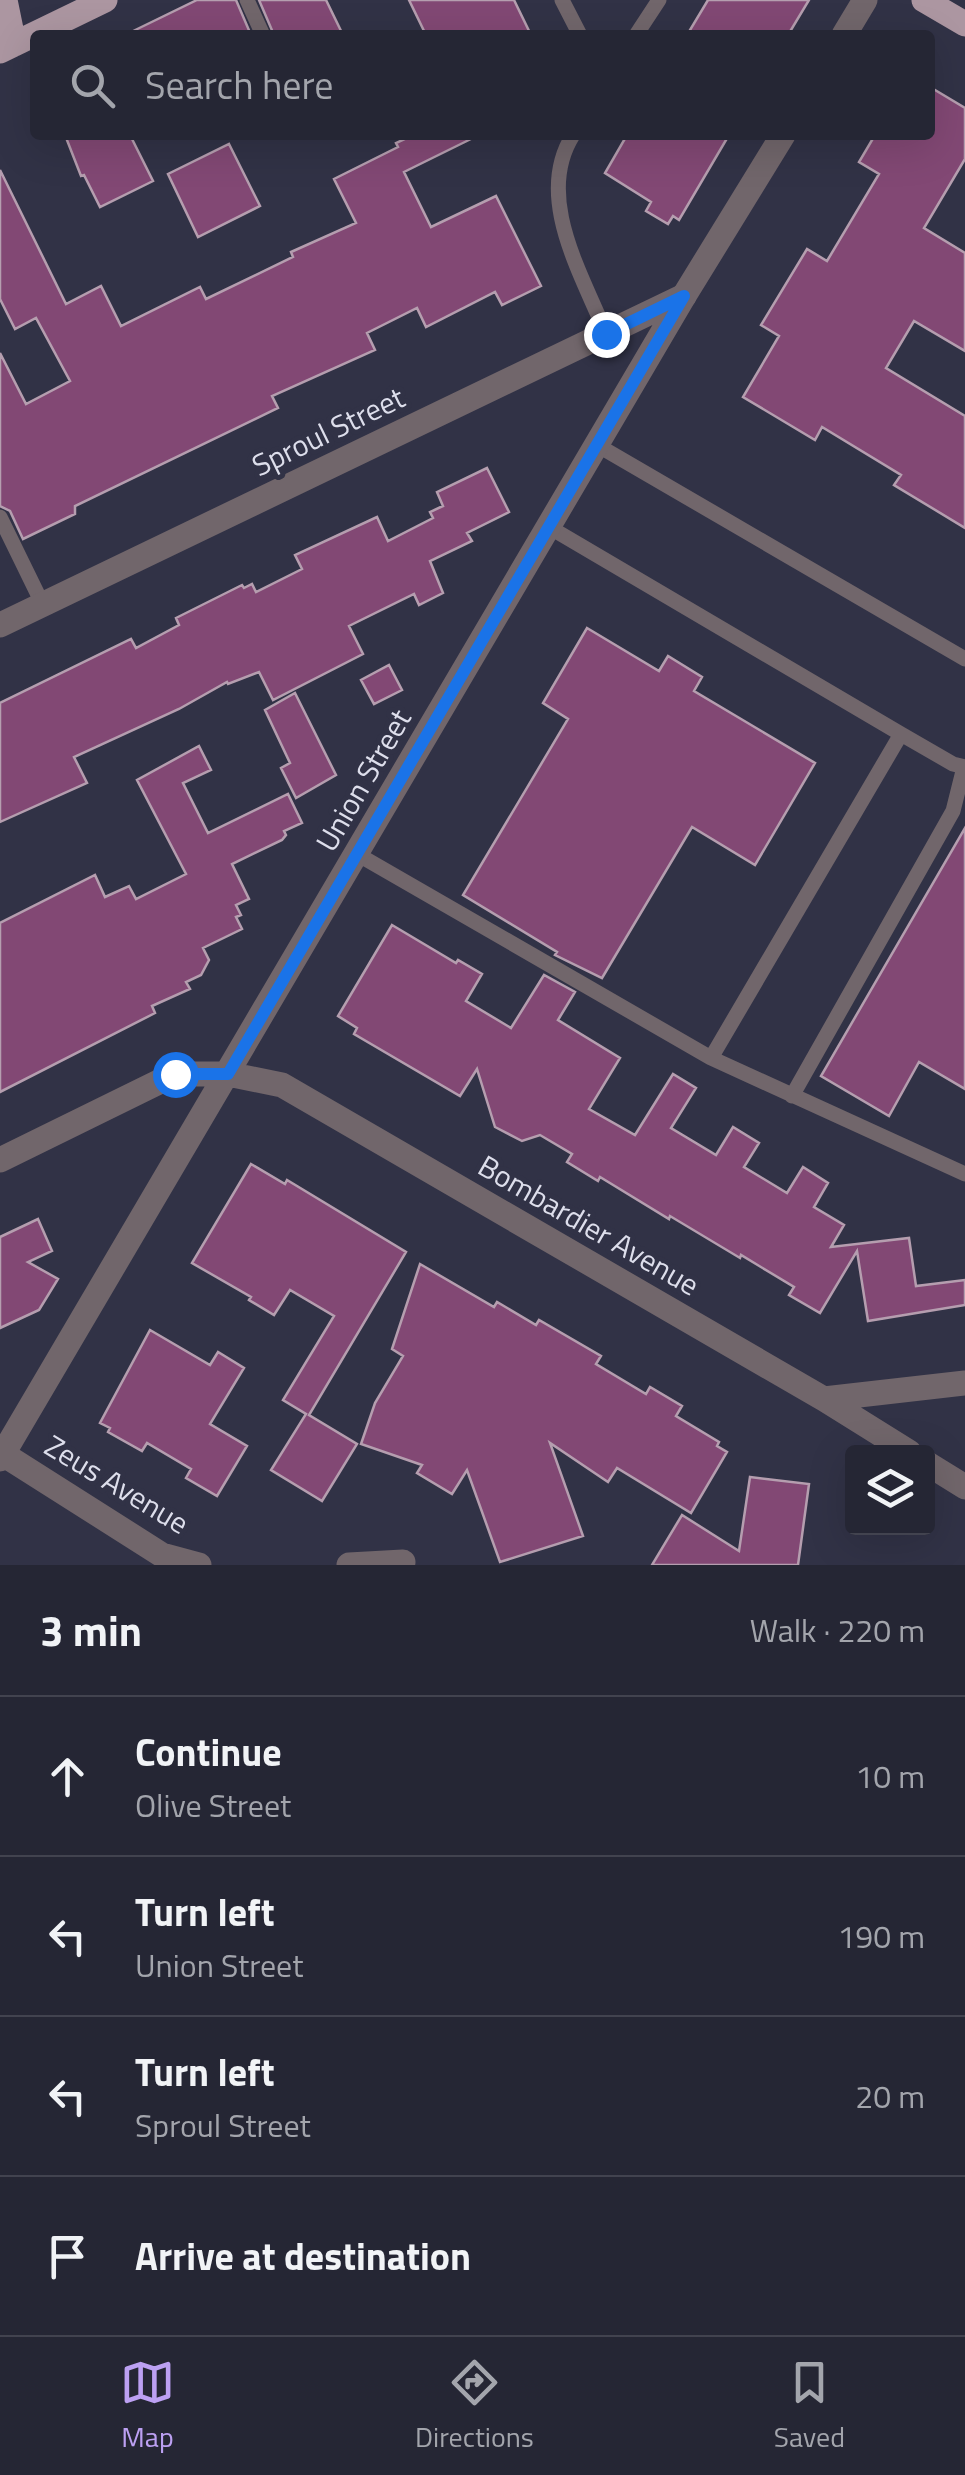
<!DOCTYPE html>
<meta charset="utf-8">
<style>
:root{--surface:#252634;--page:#313240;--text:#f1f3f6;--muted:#a3a5ac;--line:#42434f;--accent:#bca0f2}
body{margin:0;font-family:"Titillium Web",sans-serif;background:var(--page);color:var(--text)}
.controls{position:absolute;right:30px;bottom:30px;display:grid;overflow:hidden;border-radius:10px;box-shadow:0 10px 40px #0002}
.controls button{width:90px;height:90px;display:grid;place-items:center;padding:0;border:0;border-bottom:2px solid var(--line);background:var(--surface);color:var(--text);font:50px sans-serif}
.stop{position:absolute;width:30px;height:30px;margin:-22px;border:8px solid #1a73e8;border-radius:50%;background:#fff}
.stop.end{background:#1a73e8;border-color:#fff;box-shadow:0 2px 10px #0008}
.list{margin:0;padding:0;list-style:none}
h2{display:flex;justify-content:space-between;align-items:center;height:130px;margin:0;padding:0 40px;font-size:42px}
h2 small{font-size:32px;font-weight:400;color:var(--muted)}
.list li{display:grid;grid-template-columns:65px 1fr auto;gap:30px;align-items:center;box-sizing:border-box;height:160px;padding:0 40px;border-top:2px solid var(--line)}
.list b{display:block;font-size:38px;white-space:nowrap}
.list p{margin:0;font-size:32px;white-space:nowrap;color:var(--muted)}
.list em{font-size:32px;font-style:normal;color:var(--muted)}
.icon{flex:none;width:55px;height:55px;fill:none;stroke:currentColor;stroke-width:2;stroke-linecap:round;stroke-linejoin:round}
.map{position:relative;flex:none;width:965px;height:1565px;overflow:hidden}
.search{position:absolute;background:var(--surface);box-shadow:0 10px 40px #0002;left:30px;right:30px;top:30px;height:110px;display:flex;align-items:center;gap:25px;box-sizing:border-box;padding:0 35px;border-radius:10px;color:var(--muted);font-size:38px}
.sheet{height:770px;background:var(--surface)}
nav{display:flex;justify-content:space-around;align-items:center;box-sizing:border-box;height:140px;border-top:2px solid var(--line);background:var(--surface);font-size:28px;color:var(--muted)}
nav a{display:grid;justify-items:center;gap:5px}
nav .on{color:var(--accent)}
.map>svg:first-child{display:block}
</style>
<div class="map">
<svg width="965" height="1565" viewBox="0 0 965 1565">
<rect width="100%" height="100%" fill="#313246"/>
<path fill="#824874" stroke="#b59eaf" stroke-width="2.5" d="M197,0H236L251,35H125Z
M259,0H326L343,35H274Z
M409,0H514L531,35H426Z
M708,0H809L788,35H687Z
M930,87L965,108V159L924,228L965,253V351L914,321L886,368L965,416V528L894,485L901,475L822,427L815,440L743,397L779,336L761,325L807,249L827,261L879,174L859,162L875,135H930Z
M65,135H130L153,181L100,207L84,175L81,176Z
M413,135H479L404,172L431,227L496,196L541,286L502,305L495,292L426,327L417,308L367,333L375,350L272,396L278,408L75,506V514L23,539L10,511L0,506V353L26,404L70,381L36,318L15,329L0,299V170L66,304L101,286L121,326L200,287L206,299L293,257L291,252L356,223L334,179L398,147L396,143Z
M627,135H729L679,220L673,216L668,224L646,211L651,202L605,173Z
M229,144L260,206L198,237L168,174Z
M487,468L509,512L467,533L472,541L430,561L443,593L419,605L414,594L349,626L363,654L273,700L259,672L228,684L227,682L179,709L74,757L87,783L0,822V703L131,639L136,648L179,625L176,618L242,585L244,588L252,584L256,592L302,569L295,555L377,517L388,541L433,518L430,512L443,506L437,492Z
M587,628L659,671L668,656L702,677L694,691L815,763L755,865L692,827L602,978L555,955L557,952L463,895L568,719L543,703Z
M389,665L402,690L374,704L361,680Z
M295,693L336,775L296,798L281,768L290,763L265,710Z
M199,746L211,770L183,783L208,833L288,794L302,823L284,831L286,835L282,840L232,864L249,899L236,905L241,915L236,917L242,929L203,948L209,960L201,975L186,982L190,989L152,1006L155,1013L0,1092V923L95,875L105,897L129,886L136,899L186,874L137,780Z
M965,828V1089L919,1062L889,1116L821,1076Z
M392,925L456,963L458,960L482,974L466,1001L511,1028L544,975L575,992L558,1020L620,1058L589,1109L635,1135L673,1074L696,1088L671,1128L716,1155L733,1127L759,1143L744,1167L787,1193L803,1167L828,1183L814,1207L844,1225L831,1247L909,1238L916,1286L965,1280V1305L868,1321L857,1251L820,1313L789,1295L794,1287L741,1255L740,1258L670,1216L669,1219L600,1177L598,1181L567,1162L572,1154L540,1135L522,1141L495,1127L477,1069L460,1096L354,1034L357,1028L338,1016Z
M251,1164L285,1184L287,1180L406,1252L309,1415L357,1444L322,1501L271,1470L306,1414L283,1400L334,1316L290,1290L274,1315L249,1300L251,1297L192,1263Z
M38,1219L52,1251L28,1262L58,1279L39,1310L0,1328V1237Z
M420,1264L494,1307L497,1302L536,1325L539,1320L601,1356L596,1364L646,1394L650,1387L682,1406L676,1416L719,1442L717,1446L727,1452L691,1513L617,1468L608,1482L550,1443L583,1536L500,1562L467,1470L452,1494L417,1473L422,1465L361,1444L375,1403L403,1356L392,1349Z
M150,1330L210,1365L218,1352L244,1368L210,1424L247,1446L217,1496L186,1478L191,1469L147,1443L142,1451L108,1432L110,1428L100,1423Z
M750,1477L809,1484L798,1565H652L682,1515L739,1551Z"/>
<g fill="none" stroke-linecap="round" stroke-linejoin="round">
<path stroke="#71666b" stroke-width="15" d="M247,0L263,35
M562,0L580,35
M636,35L659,0
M573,135C534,197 582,274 606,334
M597,445L965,659
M0,517L43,605
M549,527L901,734L953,764L965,767
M357,854L711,1058L901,734
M711,1058L965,1174
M792,1096L953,811L964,767"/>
<path stroke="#71666b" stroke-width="25" d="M0,625L684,296
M0,1160L175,1074H228L282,1085L824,1399L909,1452
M824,1399L965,1383
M3,1454L162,1555L199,1565
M0,1459L684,296
M928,1464L965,1487
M349,1565L403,1562"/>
<path stroke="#71666b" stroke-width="25" d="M844,35L865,0
M684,296L783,135"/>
<path stroke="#ac96a1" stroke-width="25" d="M5,0L14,44
M924,0L965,24
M0,51L105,0"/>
</g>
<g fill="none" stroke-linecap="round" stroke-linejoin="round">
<path stroke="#1a73e8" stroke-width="12" d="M175,1074H228L684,296L606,334"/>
</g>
<g text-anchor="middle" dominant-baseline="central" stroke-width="10" stroke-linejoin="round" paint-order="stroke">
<g font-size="30" fill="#dddeeb" stroke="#313246">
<text transform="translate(328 431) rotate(-26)">Sproul Street</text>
<text transform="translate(363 780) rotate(-60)">Union Street</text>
<text transform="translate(589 1225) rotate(30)">Bombardier Avenue</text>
<text transform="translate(117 1484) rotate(31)">Zeus Avenue</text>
</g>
</g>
</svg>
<div class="controls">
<button><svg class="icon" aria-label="layers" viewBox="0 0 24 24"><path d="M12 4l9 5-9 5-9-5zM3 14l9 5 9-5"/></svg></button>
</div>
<div class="stop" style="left:175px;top:1074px"></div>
<div class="stop end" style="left:606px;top:334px"></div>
<div class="search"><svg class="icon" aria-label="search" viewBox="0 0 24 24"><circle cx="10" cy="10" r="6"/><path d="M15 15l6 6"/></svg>Search here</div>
</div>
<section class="sheet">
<h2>3 min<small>Walk · 220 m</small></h2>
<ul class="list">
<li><svg class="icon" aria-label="ahead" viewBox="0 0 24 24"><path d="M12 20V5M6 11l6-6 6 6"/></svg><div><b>Continue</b><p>Olive Street</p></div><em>10 m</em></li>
<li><svg class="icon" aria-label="left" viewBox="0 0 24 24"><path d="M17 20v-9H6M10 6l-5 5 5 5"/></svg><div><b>Turn left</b><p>Union Street</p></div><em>190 m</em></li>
<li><svg class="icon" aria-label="left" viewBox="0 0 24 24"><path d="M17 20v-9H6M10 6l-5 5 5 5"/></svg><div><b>Turn left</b><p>Sproul Street</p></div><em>20 m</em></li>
<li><svg class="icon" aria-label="arrive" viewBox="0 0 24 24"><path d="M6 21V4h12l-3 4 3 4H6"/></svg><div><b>Arrive at destination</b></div></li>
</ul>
</section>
<nav>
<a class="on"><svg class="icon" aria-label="map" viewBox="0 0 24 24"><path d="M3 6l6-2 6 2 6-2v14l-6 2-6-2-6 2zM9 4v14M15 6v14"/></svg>Map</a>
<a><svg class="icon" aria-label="directions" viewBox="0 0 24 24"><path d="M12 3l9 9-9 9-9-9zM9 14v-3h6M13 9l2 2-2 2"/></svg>Directions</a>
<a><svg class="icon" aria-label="saved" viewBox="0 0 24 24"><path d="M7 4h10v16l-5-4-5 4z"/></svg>Saved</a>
</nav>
